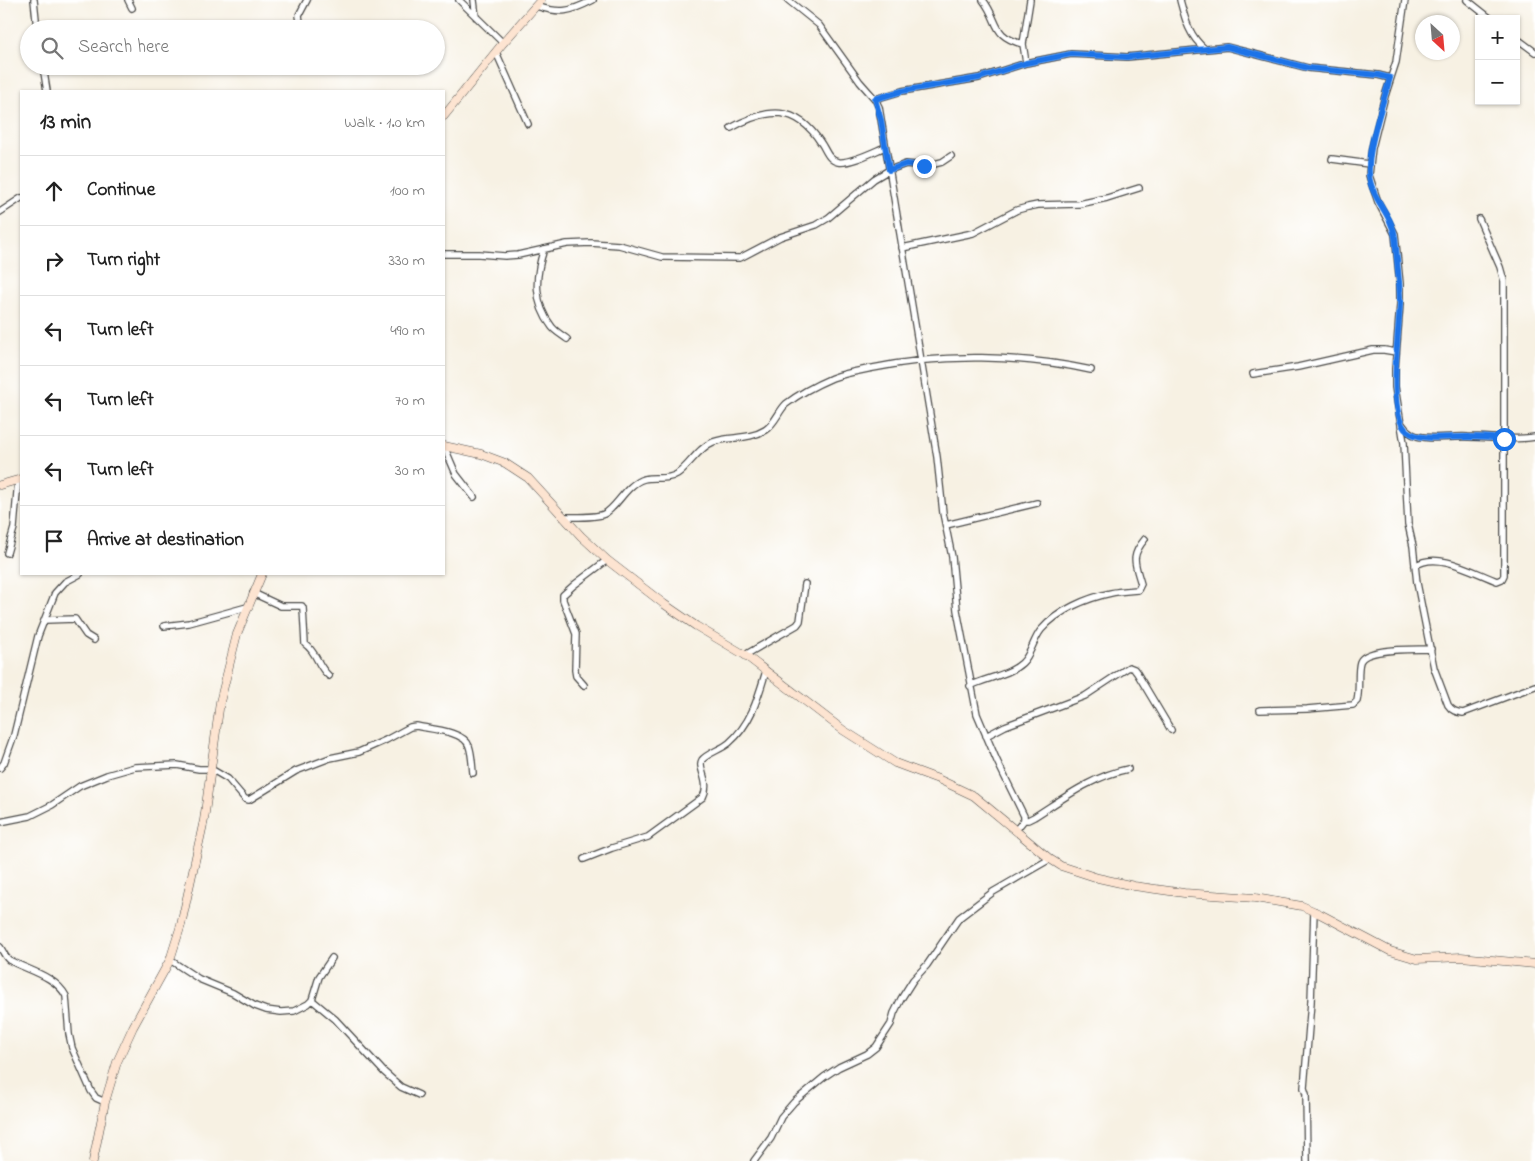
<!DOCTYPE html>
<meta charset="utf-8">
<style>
:root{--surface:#fff;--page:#f2f2f2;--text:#222;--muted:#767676;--line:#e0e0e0}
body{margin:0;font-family:"Indie Flower",sans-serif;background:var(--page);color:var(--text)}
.controls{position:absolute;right:15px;top:15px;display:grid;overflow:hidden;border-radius:0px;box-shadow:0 1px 4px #0004}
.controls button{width:45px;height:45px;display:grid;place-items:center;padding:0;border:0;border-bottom:1px solid var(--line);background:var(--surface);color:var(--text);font:25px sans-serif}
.compass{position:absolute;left:1415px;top:15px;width:45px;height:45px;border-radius:50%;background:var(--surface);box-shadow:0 1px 4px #0004;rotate:154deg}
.stop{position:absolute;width:15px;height:15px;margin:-11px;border:4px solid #1a73e8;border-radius:50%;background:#fff}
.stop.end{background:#1a73e8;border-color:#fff;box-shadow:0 1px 5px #0008}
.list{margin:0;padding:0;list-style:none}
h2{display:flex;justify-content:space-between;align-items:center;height:65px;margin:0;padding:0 20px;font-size:21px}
h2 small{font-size:16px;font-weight:400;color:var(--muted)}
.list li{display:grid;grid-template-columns:32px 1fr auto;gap:15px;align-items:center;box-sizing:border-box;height:70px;padding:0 20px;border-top:1px solid var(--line)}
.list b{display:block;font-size:19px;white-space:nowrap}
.list em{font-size:16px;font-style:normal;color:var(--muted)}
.icon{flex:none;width:28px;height:28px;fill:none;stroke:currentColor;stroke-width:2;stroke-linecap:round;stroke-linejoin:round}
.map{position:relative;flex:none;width:1535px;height:1161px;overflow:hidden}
.search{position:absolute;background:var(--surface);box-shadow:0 1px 4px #0004;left:20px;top:20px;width:425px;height:55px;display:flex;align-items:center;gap:12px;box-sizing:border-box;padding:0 18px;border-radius:28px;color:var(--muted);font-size:19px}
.panel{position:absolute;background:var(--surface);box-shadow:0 1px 4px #0004;left:20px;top:90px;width:425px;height:485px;border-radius:0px}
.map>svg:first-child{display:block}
</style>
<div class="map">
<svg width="1535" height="1161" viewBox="0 0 1535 1161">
<rect width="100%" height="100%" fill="#fff"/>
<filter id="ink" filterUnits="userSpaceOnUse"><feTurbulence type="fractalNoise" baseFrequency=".02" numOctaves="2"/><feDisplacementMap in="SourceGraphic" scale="10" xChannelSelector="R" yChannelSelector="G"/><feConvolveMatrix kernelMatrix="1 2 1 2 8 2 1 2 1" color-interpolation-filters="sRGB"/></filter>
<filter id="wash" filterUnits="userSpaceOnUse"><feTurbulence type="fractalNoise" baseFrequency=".0096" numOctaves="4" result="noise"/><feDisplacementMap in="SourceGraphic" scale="20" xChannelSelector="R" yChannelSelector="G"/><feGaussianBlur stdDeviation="1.12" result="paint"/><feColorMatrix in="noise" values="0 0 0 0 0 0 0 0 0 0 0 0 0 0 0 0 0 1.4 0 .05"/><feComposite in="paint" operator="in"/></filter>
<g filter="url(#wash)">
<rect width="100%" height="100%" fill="#f7f1e3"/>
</g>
<g filter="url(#ink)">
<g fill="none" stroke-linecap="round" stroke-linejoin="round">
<defs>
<path id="street" d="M34,0L37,29
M128,0L132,8
M459,0L503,43
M474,0L476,17
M788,0L819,25L860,82L875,99L879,107L937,457L943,513L952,557L957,610L977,714L997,761L1024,816V820L1016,830
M983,0C1000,22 991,36 1023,44
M1180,0C1185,19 1189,36 1205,49
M1405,0L1396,62L1385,96L1372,148L1369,175L1378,202L1395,234L1400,284V304L1395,369V387L1404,443L1408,524L1413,546L1417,583L1434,668L1448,705C1452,711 1456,712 1463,713L1535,686
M1467,0L1491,19
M536,6C561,14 570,12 593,0
M301,29L299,15L307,0
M1516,38L1535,52
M496,52L528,124
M1026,63L1023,44L1030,0
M43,66L47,91
M875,99L902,91L979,78L1026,63L1071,54L1127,57L1227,47L1308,68L1378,75L1390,78
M731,128C767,108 796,104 821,143C826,150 828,160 838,162C850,164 873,152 885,147
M1332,159L1369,164
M0,212L21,198
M902,248L973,233L1017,210L1028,207L1038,205L1079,204L1107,198L1139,188
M544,249C535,276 533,303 552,327C556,332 562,335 567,339
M444,254H479L505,256L518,255L567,244L591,243L619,245L662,257L740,258L780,237L816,225L828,218L874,179L889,170L906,164L924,166L934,164L942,162L951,156
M1253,374L1298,367L1373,350H1384L1396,352
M1402,424C1406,430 1410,434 1417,436C1433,440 1452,436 1468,437C1491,437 1513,441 1535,437
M444,446L456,474L474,497
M563,517C574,517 595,518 604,514C617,508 626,484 644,479C655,476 666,481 677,474C690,465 698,448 713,442C730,436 749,440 765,430C775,424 778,412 786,404C799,394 818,384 832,378C845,373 859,371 873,368C943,353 1020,355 1091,370
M946,525L1037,503
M7,553L14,528L18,480
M1415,566C1437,550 1475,573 1497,581L1502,579L1504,575V281L1500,267L1479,219
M253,593L281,606H302L303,608L305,644C317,652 317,666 329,676
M46,620L75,619L86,635L94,640
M164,626L189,623L247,607
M745,655L797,625L800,621L805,584
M584,685L576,676L575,670L576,634L563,600V595L574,585L607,560
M970,686C986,678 1009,675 1022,663C1031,655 1033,640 1041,630C1058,610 1087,598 1111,593C1120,591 1129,591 1138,590L1141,584C1135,563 1130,557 1145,539
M1260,710L1307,709L1353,705L1357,701C1360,689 1357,671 1360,662C1365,647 1416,650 1431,649
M986,736L1005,726L1085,696L1129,667L1134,669L1137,673L1171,730
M0,768L4,763L14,735L38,636L55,593L65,582L80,574
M1024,820H1028L1034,817C1064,798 1093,776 1128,769
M0,822L30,816L52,805L80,786L107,775L135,767L177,765L199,769H211L228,779L245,799L249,800L296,771L330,758L359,752L386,740L410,727L416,726C430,729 464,731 469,746C472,754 472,764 473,773
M584,859L612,848L648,837L703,797C711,782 697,768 702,760C706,754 722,749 729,743C751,724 758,698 766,671
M0,947C3,951 5,957 9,960C27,970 56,976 66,996L69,1034L72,1048L91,1091L96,1098L105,1102
M170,960L199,979L233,993L255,1006L266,1010L281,1012L294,1011L308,1004L312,1000L319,977L332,958
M312,1000L335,1019L384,1072L401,1087L419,1095
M754,1161L771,1138L781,1117L794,1102L824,1077L839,1067L867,1054L876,1047L891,1024L894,1013L901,999L913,980L927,965L959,918L993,892L1050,859
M1307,1161L1306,1094L1304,1088L1311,1002L1314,911"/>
<path id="secondary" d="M444,116L503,43L541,0
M444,446L481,454L505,463L528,478L581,536L607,560L664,604L696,626L745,655L843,730L895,763L938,779L974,796L1050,859L1061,866L1098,878L1134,886L1184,893L1255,898L1302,906L1320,914L1390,951L1417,959L1461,957L1535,964
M0,485L21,479
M93,1161L105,1102L117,1062L133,1027L170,960L181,925L204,820L220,702L237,634L262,574"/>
</defs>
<use href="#street" stroke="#4a4947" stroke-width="8"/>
<use href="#secondary" stroke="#4a4947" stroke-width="9"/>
<use href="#street" stroke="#fff" stroke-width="5.5"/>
<use href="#secondary" stroke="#fde4d1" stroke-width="8"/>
</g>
</g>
<g fill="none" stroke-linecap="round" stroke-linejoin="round" filter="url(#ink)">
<path stroke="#1a73e8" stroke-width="6" d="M924,166L906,164L889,170L881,120L875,99L902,91L979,78L1026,63L1071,54L1127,57L1227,47L1308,68L1378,75L1390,78C1383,103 1367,148 1369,174C1370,197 1392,214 1395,237C1396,244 1396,252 1397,259C1398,273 1400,287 1400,301C1400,327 1386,414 1407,431C1420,442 1454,436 1470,437C1482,437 1493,438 1504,439"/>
</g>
</svg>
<div class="controls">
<button>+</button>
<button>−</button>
</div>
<svg class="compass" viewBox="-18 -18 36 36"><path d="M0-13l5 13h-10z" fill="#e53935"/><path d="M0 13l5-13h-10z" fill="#767676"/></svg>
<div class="stop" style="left:1504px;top:439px"></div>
<div class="stop end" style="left:924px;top:166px"></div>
<div class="search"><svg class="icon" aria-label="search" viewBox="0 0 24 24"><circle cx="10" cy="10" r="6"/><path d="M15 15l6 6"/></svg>Search here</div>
<section class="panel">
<h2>13 min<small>Walk · 1.0 km</small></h2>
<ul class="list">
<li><svg class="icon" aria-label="ahead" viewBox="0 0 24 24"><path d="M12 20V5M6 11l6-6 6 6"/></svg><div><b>Continue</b></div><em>100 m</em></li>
<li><svg class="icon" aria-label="right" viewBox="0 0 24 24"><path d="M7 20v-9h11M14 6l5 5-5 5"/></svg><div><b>Turn right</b></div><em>330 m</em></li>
<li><svg class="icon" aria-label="left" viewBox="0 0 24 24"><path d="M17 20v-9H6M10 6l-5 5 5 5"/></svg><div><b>Turn left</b></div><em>490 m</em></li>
<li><svg class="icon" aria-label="left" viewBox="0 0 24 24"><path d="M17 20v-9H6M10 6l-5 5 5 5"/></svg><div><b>Turn left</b></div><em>70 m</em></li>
<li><svg class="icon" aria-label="left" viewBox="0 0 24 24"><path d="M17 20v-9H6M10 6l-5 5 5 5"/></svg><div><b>Turn left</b></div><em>30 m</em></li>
<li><svg class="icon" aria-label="arrive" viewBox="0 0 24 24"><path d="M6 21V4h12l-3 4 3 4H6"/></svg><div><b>Arrive at destination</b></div></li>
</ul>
</section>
</div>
